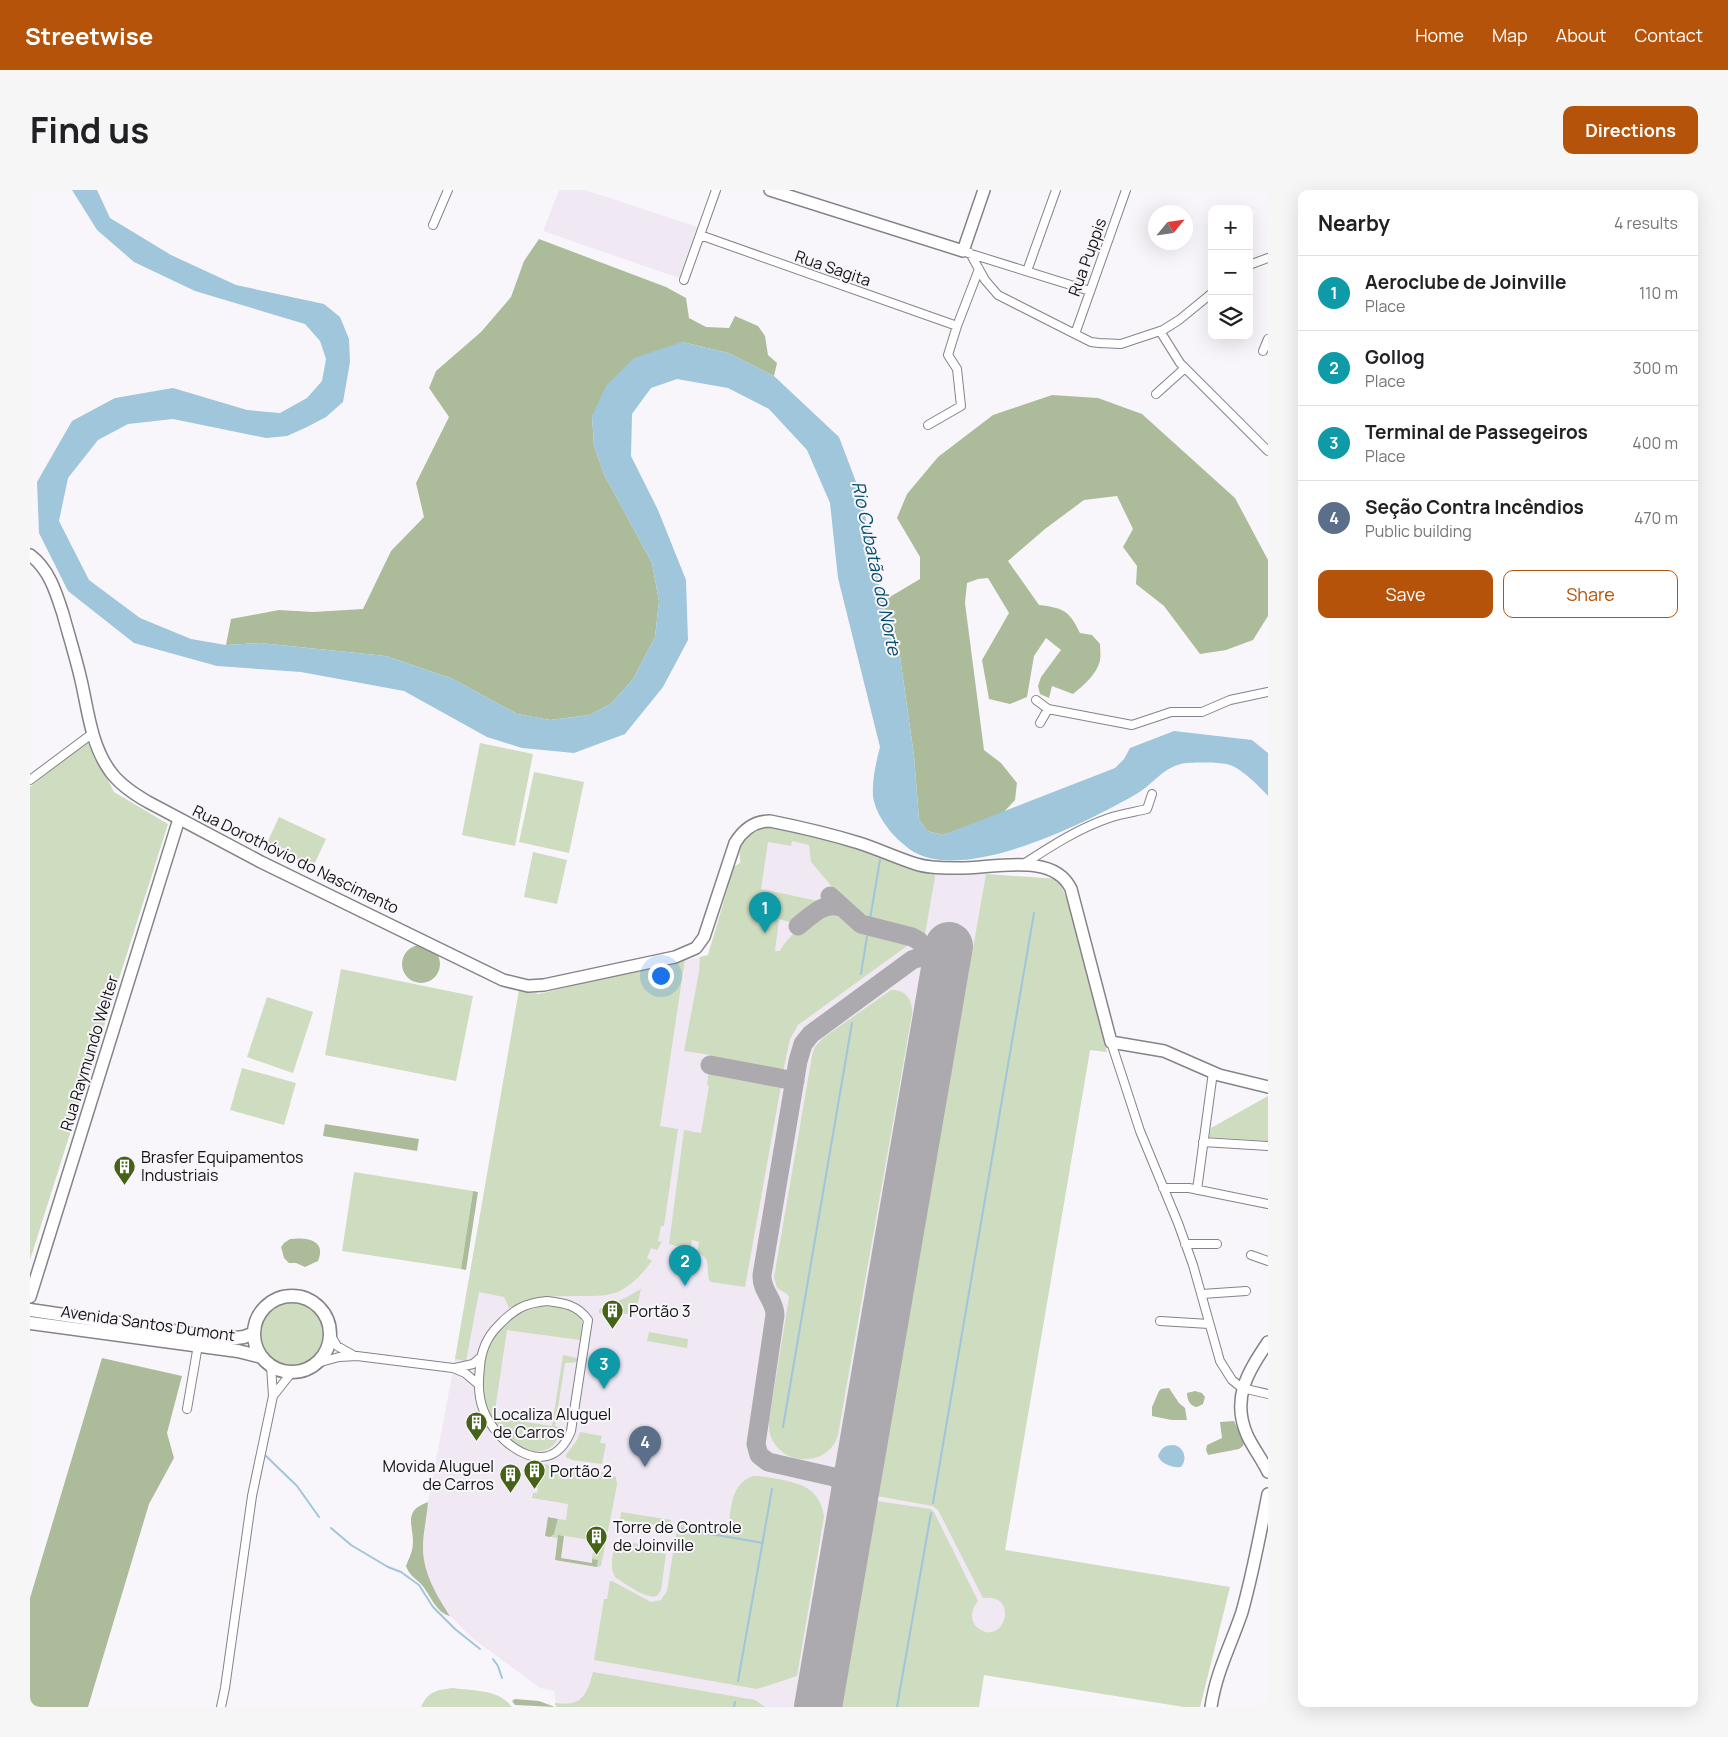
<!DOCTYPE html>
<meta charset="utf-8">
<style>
:root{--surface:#fff;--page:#f6f6f6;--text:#202124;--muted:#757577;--line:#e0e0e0;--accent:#b45309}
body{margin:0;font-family:Manrope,sans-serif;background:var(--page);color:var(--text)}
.controls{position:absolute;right:15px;top:15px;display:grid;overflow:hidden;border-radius:10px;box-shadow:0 5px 20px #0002}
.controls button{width:45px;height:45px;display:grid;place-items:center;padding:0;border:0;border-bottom:1px solid var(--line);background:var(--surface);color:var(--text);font:25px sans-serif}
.compass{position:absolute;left:1118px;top:15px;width:45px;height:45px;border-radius:50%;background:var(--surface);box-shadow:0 5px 20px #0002;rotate:61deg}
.you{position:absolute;left:630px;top:785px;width:18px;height:18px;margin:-12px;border:4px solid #fff;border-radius:50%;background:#1a73e8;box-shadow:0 0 0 8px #1a73e833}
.badge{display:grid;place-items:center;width:32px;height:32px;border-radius:50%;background:var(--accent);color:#fff;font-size:16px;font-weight:700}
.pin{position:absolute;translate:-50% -41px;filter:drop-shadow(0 1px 2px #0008)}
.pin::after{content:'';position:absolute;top:26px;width:18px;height:15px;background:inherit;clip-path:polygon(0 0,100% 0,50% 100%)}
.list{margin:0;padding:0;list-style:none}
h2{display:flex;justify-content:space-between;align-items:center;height:65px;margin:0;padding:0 20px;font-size:21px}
h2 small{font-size:16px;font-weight:400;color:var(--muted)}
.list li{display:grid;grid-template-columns:32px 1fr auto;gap:15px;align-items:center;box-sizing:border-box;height:75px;padding:0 20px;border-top:1px solid var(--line)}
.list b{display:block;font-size:19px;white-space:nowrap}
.list p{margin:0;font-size:16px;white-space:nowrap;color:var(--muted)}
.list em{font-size:16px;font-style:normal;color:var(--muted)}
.actions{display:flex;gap:10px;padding:15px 20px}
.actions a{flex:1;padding:11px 0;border:1px solid var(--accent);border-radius:10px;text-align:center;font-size:18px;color:var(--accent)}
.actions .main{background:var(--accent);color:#fff}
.icon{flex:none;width:28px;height:28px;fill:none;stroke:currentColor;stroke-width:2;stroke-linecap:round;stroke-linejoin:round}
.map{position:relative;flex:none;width:1238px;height:1517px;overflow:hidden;border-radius:10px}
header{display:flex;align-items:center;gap:30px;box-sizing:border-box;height:70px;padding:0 25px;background:var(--accent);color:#fff}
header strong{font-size:24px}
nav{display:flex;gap:28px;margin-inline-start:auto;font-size:18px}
.intro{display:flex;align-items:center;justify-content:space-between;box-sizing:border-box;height:120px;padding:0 30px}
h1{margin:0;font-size:35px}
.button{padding:12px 22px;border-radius:10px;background:var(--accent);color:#fff;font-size:18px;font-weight:700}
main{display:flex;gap:30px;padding:0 30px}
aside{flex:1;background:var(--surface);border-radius:10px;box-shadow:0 5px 20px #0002}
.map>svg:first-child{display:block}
</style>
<header>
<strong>Streetwise</strong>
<nav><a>Home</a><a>Map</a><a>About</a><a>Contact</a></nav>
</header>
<div class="intro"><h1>Find us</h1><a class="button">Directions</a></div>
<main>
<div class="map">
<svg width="1238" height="1517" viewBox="0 0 1238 1517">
<rect width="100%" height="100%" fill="#f9f6fb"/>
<path fill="#f0e9f4" d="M529,0H555L668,37L649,88L513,41Z
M741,637L794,648L911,681L1028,689L1077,862L1060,860L975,1360L1200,1397L1170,1517H1154L954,1485L949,1517H526L524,1501L510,1498L442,1448L420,1426L409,1410L399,1389L394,1372L393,1357L398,1312L425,1169L489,800L509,804L678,765L704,677L710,673L711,668L709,664L711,656L714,650Z"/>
<path fill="#cedcbf" d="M58,551L84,602L138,634L0,1070V597Z
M450,553L503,564L485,656L432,645Z
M504,582L554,592L539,663L489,652Z
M249,627L296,649L283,677L236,655Z
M734,636L794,648L903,681L905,687L895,744L838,731L827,726L781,672L779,655L762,651L761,656L738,652L731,699L793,712L767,734L749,729L745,761H750C756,748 792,713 808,721C818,726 820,737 836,741C849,745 870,747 881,753L768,835L760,849L753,882L751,884L681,871V865L654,861L669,782L670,767L678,765L704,677L710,673C711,669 709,666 710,661C712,647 723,641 734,636Z
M503,662L537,670L527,714L494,707Z
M956,684L1028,689L1039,714L1077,862L1060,860L975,1360L1200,1397L1170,1517H1154L954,1485L949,1517H811L847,1311L901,1319L904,1322L948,1411C941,1419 939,1431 948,1438C974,1458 991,1403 953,1408L908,1320L902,1316L847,1306Z
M655,769L630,936L648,939L634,1036H631L628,1051L632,1052L627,1060L621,1058L617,1068L622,1071C613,1083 602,1095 588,1102C577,1106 566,1106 554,1106C527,1106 504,1105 479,1118L474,1107L449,1102L436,1171L425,1169L489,800L509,804Z
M311,779L443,806L426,891L295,865Z
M861,800C876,799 883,810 882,824L809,1239C808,1244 807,1250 804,1254C791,1275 757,1274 744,1253C739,1246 739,1238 739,1230L759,1107L757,1104L747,1098L744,1087L782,866L785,857L793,848Z
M237,807L283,822L263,883L217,867Z
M212,878L266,893L254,935L200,920Z
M679,879L748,893L751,896L715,1097L681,1092L679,1090C676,1076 682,1069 667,1062L669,1052L662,1050L660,1060L639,1054L654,940L671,943L679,896L677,895Z
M1238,906V951L1179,947L1181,938Z
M324,982L443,1001L431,1079L312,1061Z
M611,1099L605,1125L589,1123L588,1128L569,1123V1119L597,1107Z
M229 1144a33 33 0 1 1 66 0a33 33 0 1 1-66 0Z
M514,1116L536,1118L550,1125L552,1133L550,1150L477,1140L464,1227L522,1236L533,1165L547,1168V1172L535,1173L525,1236L531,1238C527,1259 515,1265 495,1259C489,1257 483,1254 478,1250C468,1240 459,1227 456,1214C451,1199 452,1183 455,1168C460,1138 487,1121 514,1116Z
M619,1142L658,1149L657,1158L617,1151Z
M550,1242L572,1246L570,1253L576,1254L572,1274L542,1270L536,1267V1265L547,1250Z
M506,1273L577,1283L586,1287L587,1295L571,1376L567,1377L568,1370L562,1369L565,1351L529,1345L528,1348L520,1347L525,1341L528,1329L536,1330L538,1314L502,1308L503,1303H507L508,1298L502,1297Z
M723,1286H729C757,1291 790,1291 794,1327L767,1486L727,1499L564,1470L574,1409H577L580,1391H582L621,1412L631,1410L637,1401L648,1332L698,1340C702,1319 699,1295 723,1286Z
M591,1322L641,1330L640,1337L590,1330Z
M585,1351L610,1354L609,1360L636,1364L631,1400L627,1406C614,1409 597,1394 586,1388C578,1378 584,1362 585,1351Z
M563,1482L725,1510L735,1517H526L525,1513C552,1517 557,1505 563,1482Z
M423,1498C443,1501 469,1499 482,1517H391C398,1501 407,1500 423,1498Z"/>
<path fill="#acbc9a" d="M509,49L636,97L656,108L659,128L676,137L699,138L705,126L728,136L735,146L738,165L747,173L744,186L698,163L652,152L562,226L564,256L574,284L622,373L629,411L625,447L603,489L582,513L560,525L520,530L487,524L423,489L356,466L230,453L196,455L201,429L249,420L283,422L333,419L361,361L394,327L386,293L419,227L399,198L406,181L451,142L481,107L494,71Z
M1022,205L1068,208L1112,224L1205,308L1238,370V426L1223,450L1196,460L1170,464L1134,416L1106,394L1107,376L1093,357L1103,339L1087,306L1054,310L1015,339L978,371L1009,415C1033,418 1039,420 1050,443L1062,445L1070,454C1070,459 1071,465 1070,470C1068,483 1053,496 1043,504L1022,496L1019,508L1010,504L1008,496L1011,487L1031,460L1016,448L1004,466L997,507L980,514L959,509L952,470L979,423L958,388L948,389L937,393L935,413L954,560L971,573L987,593L985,610L973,623L913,645L897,641L889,629L884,566L870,467L856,428L853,411L890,389V367L867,328L877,304L908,267L963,225Z
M372 774a19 19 0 1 1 38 0a19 19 0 1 1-38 0Z
M295,934L389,949L387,961L293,946Z
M443,1001L448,1002L436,1080L431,1079Z
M260,1049C275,1047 297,1049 288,1071L275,1077L266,1073H259L254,1068L251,1057L254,1053Z
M72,1168L152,1186L137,1243L144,1268L119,1314L58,1517H0V1408Z
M1139,1198L1149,1213L1155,1218L1157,1230H1141L1122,1226V1217L1129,1201L1131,1199Z
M1165,1201L1172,1203L1175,1207L1173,1214L1167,1217C1160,1216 1157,1210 1157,1203Z
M1204,1231L1214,1252L1213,1256L1209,1259L1178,1265L1176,1260L1177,1255L1192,1248L1190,1232Z
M398,1312C397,1327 393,1343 393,1358C393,1383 407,1406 420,1426C406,1423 400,1404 391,1394C385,1388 379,1385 376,1376C378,1370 381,1365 382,1360C387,1339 369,1322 398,1312Z
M518,1327L528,1329L524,1344L520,1347L515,1346Z
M528,1345L534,1346L531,1368L562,1373V1369L568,1370L567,1377L525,1370Z
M485,1509L509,1511L525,1517L485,1515L482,1511Z"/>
<path fill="#9fc6db" d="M42,0H67L80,28L141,65L206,95L294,114L310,127L319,149L320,172L313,212L296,227L277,237L257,246L236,248L143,229L98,234L68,250L38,288L29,331L59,390L110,428L161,449L196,455L230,453L356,466L423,489L487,524L520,530L560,525L582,513L603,489L625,447L629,411L622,373L574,284L564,256L562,226L576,196L604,168L652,152L698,163L744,186L809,247L831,305L856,428L870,467L884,566L889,629L897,641L913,645L1085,578L1094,569L1100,558L1144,541L1222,550L1238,563V606C1229,596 1213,580 1200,575C1191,572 1160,572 1151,574C1133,578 1123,594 1108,603C1060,631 937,693 884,662C880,660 876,656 872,653C859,642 845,623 843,606C842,590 846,572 850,557L808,388L800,313L777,260L739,219L698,198L647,189L621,198L602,224L601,266L628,320L656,390L658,450L633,497L595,544L544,563L492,558L457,547L374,501L271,482L187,476L104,453L38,401L9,343L7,292L42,231L85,208L143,198L217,220L250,223L277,208L292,191L296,169L290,151L275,134L165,101L104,72L67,40Z
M1144,1255C1154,1257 1158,1269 1151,1277C1143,1278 1131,1274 1128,1266C1131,1258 1135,1255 1144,1255Z"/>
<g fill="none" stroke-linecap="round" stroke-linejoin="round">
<path stroke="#9fc6db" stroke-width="2" d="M840,729L850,670
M831,784L837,746
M753,1237L822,833
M236,1266L267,1296L289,1327
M903,1313L1004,723
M301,1338L321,1355L358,1377L371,1382L389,1395L403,1417L425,1439L450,1459
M652,1339L733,1353
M463,1469L468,1476L472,1488
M708,1491L742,1299
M704,1517L705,1512
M867,1517L901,1323"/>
<path stroke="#acaaae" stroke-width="19" d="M800,706L831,734L882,747L889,751L908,771
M768,736C781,726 794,711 811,717
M680,875L765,891
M804,1287C816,1286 823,1282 830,1272
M824,1309C820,1298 814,1292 804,1287L738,1272L729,1265L726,1254L745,1125C745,1110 731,1101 732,1085L768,871L773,854L781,844L882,770C901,763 912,767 913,788"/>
<path stroke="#acaaae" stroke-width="48" d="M788,1517L919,756"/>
<defs>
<path id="street" d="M403,35L418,0
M670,45L927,136
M938,63L1060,101
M940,63L955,90L968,105L1045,144L1061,152L1069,153L1091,154L1133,140L1149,130L1182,103
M1219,75L1238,68
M997,81L1026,0
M654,90L686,0
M1130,141L1150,173L1238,261
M1045,144L1096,0
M1233,161L1238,149
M1126,204L1155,178
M898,235L931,216L927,179L918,165L927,136L949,79
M1006,510L1018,519L1102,535L1141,522H1172L1200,510L1238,502
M1010,533L1018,519
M0,590L63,543
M992,675C1020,657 1047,639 1079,628C1091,624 1104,622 1117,619L1122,604
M1081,852L1110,941L1148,1033L1163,1075L1190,1171L1202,1190L1212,1198L1238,1204
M1173,952L1238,956
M1133,998H1159L1238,1014
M1167,1000L1183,882
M1155,1054H1187
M1221,1065L1238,1071
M1172,1104L1216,1101
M517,1111C534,1113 548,1115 558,1130L541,1241C521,1291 473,1259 456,1226C448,1210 448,1194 450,1177C451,1162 457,1147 468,1136C483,1120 494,1113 517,1111Z
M1130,1131L1179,1134
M300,1144L307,1156L323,1165
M287,1173L309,1167L327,1166L423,1178L435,1183L448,1194
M425,1178L443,1174L451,1167
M243,1206L262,1182
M157,1219L168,1155
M191,1517L195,1498L222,1306L243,1206L241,1176"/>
<path id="secondary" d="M740,0L933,61L954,0
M0,365C19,379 26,402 33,424C39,446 46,468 51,490C58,520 61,555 80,581C89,594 104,604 118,612L231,672L473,790L498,796L514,795L645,767L666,758L674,747L705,653C713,640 724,631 740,631C770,637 800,644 829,653C848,659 867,668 886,674C898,678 912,678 924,678C958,680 1023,660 1041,699L1081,852L1134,861L1189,885L1238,897
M0,1107L149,629
M1238,1152C1218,1182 1201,1208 1217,1245C1223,1258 1232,1269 1238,1282
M1181,1517C1186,1482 1201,1455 1212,1422C1223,1383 1230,1344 1238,1304"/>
<path id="primary" d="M224 1144a38 38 0 1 1 76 0a38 38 0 1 1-76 0Z
M0,1120L197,1149L214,1147L224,1143
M0,1133L208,1161L232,1167"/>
</defs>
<use href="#street" stroke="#858387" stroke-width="10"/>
<use href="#secondary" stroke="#858387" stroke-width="14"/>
<use href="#primary" stroke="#858387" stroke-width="15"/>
<use href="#street" stroke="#fff" stroke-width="8"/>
<use href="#secondary" stroke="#fff" stroke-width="11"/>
<use href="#primary" stroke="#fff" stroke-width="12"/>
</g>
<defs>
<symbol id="building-pin" viewBox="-11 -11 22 30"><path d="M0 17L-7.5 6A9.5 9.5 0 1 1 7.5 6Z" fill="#456317" stroke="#f9f6fb"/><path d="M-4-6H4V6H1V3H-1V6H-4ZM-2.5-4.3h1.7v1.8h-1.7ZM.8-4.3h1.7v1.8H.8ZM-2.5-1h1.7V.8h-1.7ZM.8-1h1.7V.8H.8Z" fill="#fff"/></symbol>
</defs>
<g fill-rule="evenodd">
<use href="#building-pin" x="82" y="964" width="25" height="34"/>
<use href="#building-pin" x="570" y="1108" width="25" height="34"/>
<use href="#building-pin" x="434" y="1220" width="25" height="34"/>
<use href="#building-pin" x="492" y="1268" width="25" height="34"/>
<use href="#building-pin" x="468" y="1272" width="25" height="34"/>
<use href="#building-pin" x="554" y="1334" width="25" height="34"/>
</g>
<g text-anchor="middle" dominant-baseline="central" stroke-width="4" stroke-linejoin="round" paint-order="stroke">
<g font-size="16" fill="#141314" stroke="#f9f6fb">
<text transform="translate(1057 67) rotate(-70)">Rua Puppis</text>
<text transform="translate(803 78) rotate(19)">Rua Sagita</text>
<text transform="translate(266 669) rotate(26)">Rua Dorothóvio do Nascimento</text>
<text transform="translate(59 863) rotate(-73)">Rua Raymundo Welter</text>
<text transform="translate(118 1133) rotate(8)">Avenida Santos Dumont</text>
</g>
<g font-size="16" fill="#141314" stroke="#f9f6fb" text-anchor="start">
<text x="111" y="967">Brasfer Equipamentos<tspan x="111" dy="18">Industriais</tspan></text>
<text x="599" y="1121">Portão 3</text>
<text x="463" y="1224">Localiza Aluguel<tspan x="463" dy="18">de Carros</tspan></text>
<text x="464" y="1276" text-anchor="end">Movida Aluguel<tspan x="464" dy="18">de Carros</tspan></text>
<text x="520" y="1281">Portão 2</text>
<text x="583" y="1337">Torre de Controle<tspan x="583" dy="18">de Joinville</tspan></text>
</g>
<g font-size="18" font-style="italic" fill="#044f6c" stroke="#f9f6fb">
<text transform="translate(847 378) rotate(78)">Rio Cubatão do Norte</text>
</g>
</g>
</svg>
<div class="controls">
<button>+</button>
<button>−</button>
<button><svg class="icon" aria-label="layers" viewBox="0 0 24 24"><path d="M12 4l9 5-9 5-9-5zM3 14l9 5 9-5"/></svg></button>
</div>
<svg class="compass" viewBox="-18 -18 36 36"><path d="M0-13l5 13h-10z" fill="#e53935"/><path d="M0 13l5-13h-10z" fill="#757577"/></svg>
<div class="you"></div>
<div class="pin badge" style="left:735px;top:743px;background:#0f9aa8">1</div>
<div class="pin badge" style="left:655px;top:1096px;background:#0f9aa8">2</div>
<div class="pin badge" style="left:574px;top:1199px;background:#0f9aa8">3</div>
<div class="pin badge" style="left:615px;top:1277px;background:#5c6f8a">4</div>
</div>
<aside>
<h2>Nearby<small>4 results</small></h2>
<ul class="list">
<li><span class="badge" style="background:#0f9aa8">1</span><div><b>Aeroclube de Joinville</b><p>Place</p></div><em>110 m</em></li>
<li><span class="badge" style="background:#0f9aa8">2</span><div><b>Gollog</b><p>Place</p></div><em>300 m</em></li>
<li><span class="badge" style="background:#0f9aa8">3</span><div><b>Terminal de Passegeiros</b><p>Place</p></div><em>400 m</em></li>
<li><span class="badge" style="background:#5c6f8a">4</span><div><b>Seção Contra Incêndios</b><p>Public building</p></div><em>470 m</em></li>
</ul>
<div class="actions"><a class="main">Save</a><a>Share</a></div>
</aside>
</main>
